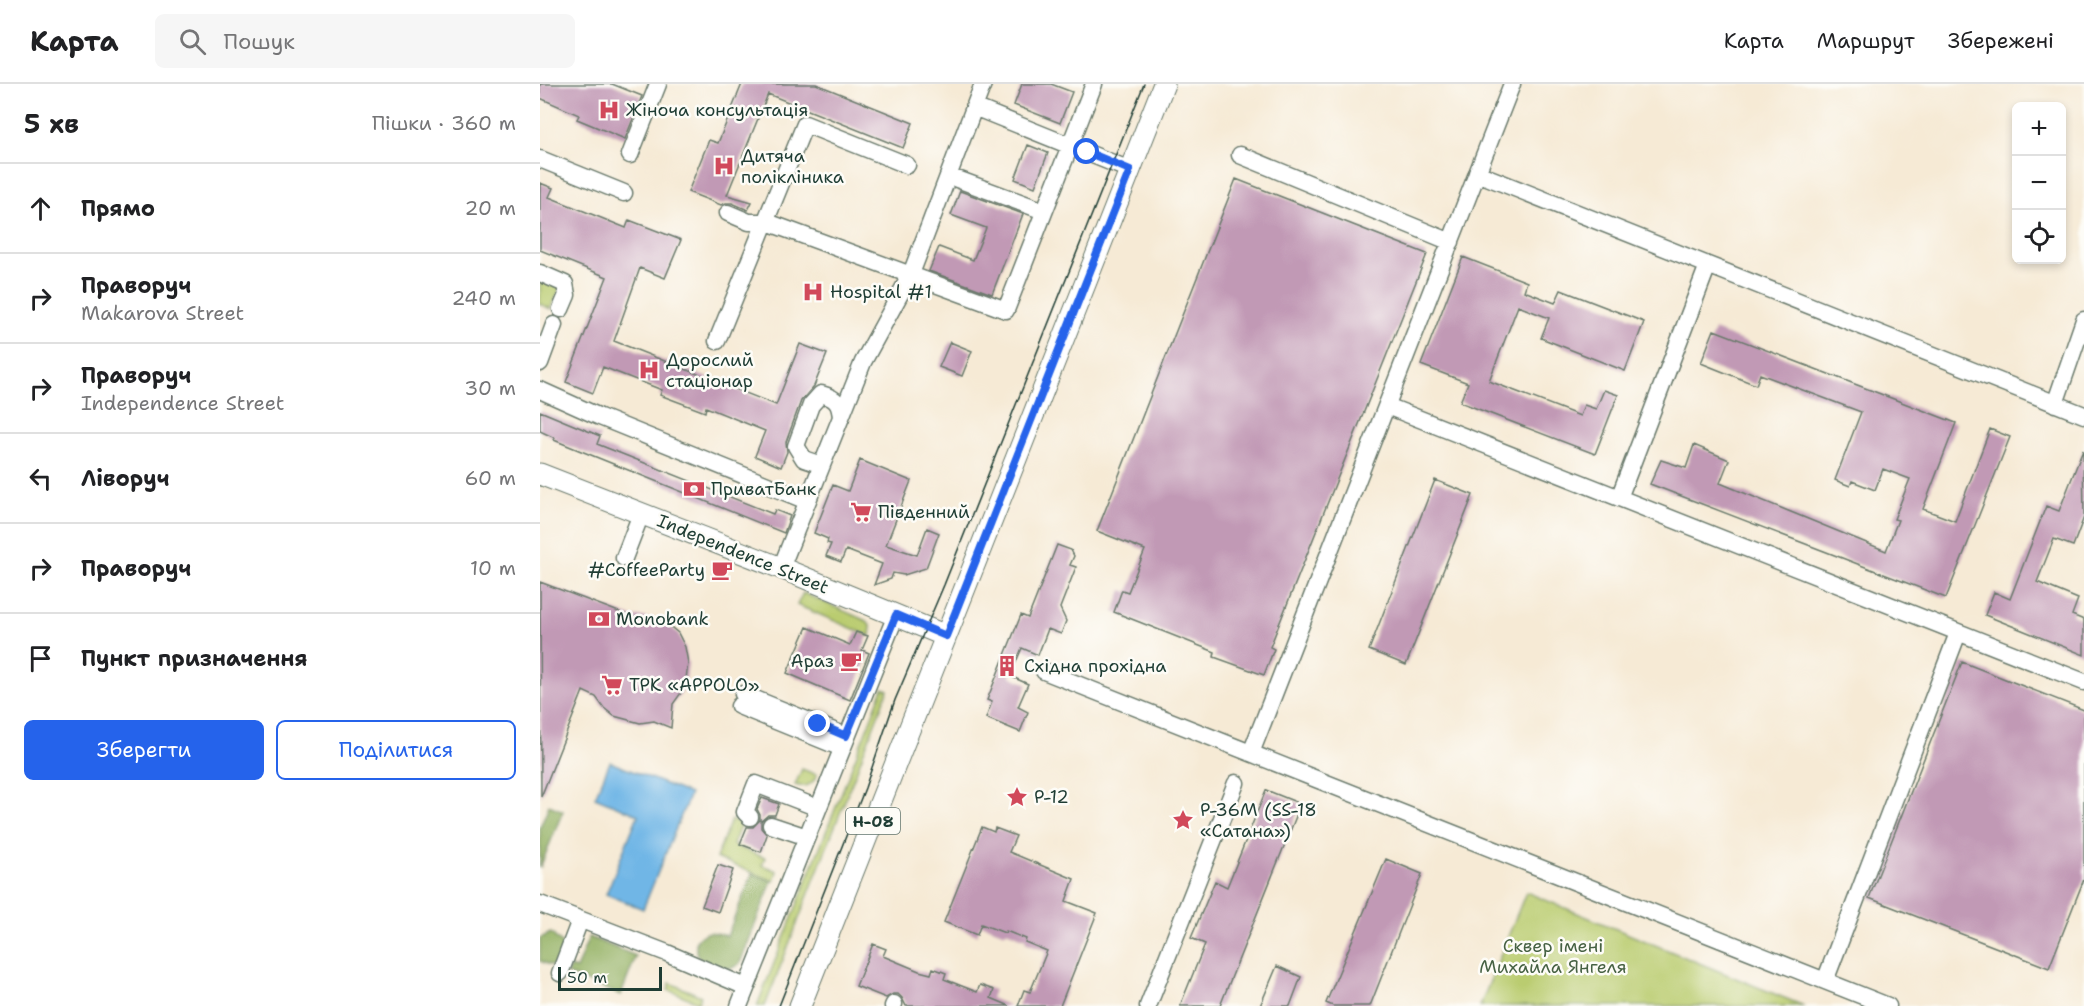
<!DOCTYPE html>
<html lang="uk">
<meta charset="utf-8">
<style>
:root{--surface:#fff;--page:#f6f6f6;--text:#202124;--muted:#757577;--line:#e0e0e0;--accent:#2563eb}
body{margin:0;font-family:"Shantell Sans",sans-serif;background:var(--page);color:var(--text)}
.controls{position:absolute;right:18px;top:18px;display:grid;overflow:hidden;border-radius:9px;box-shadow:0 3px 9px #0003}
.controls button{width:54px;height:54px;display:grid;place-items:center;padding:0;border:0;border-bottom:2px solid var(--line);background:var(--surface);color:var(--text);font:30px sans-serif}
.scale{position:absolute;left:18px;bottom:15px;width:104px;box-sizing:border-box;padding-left:6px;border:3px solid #1f3d34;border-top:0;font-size:16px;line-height:21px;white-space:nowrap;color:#1f3d34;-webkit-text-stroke:4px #fdfcf7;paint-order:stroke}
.stop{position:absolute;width:18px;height:18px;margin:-14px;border:4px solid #2563eb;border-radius:50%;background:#fff}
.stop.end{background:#2563eb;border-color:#fff;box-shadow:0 2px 6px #0008}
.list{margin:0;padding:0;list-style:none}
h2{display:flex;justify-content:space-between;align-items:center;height:78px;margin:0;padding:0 24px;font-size:26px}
h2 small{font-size:20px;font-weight:400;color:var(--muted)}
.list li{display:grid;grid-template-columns:39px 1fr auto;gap:18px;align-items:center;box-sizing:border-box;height:90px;padding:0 24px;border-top:2px solid var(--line)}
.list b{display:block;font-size:22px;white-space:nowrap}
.list p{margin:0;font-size:20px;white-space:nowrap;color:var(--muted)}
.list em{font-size:20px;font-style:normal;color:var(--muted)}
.actions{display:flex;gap:12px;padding:18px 24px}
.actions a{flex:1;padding:14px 0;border:2px solid var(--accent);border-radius:9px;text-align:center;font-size:21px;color:var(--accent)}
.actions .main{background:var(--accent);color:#fff}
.icon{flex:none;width:33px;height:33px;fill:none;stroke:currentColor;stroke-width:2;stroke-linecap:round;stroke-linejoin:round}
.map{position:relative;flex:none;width:1544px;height:922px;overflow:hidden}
header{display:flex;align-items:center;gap:36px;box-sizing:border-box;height:84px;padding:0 30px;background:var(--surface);border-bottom:2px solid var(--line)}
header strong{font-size:28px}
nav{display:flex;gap:33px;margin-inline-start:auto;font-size:21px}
.search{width:420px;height:54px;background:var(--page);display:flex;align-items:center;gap:15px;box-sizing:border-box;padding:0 21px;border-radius:9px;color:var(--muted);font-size:22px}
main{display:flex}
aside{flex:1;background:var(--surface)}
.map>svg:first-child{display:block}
</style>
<header>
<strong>Карта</strong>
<div class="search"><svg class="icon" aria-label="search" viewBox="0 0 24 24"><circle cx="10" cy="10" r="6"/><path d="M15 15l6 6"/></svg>Пошук</div>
<nav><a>Карта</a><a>Маршрут</a><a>Збережені</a></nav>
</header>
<main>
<aside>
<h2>5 хв<small>Пішки · 360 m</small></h2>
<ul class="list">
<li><svg class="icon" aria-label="ahead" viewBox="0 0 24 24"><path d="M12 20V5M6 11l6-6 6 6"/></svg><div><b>Прямо</b></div><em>20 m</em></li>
<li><svg class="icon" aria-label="right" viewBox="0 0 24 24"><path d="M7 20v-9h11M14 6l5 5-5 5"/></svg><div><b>Праворуч</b><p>Makarova Street</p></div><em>240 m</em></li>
<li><svg class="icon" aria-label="right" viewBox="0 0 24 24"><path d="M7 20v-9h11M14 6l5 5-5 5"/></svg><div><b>Праворуч</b><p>Independence Street</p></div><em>30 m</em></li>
<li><svg class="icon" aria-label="left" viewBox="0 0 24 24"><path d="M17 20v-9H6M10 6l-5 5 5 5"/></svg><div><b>Ліворуч</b></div><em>60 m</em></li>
<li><svg class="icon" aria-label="right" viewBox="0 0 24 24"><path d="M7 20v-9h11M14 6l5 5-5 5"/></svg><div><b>Праворуч</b></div><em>10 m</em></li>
<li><svg class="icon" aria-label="arrive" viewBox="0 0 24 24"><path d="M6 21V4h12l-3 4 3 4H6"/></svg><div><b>Пункт призначення</b></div></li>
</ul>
<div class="actions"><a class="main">Зберегти</a><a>Поділитися</a></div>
</aside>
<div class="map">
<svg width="1544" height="922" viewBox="0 0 1544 922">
<rect width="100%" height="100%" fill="#fdfcf7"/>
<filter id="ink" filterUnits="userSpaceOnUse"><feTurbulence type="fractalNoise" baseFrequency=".0167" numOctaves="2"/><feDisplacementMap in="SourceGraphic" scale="12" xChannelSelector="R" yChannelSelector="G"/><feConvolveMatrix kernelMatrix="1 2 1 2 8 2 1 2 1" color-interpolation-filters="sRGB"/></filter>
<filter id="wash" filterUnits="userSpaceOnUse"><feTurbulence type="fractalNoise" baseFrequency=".008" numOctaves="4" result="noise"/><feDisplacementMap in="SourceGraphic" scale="24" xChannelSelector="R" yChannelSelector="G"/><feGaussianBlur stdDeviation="1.35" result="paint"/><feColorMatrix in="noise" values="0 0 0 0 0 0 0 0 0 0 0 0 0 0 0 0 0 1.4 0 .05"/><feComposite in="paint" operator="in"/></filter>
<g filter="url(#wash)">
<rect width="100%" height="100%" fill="#f6ead5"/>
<path fill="#bacc6f" stroke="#6c8452" stroke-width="1.5" d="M0,191L22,200L11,225L0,220Z
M263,509L327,537L331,543L330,552L257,521Z
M343,604L348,606L225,922H217Z
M262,685L277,691C273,701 265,704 255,701Z
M191,736L201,740L193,761L225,774L222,781L237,787L234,797L176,774Z
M986,808L1264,922H940Z
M130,899L161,912L158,918L128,906Z"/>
<path fill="#93b062" stroke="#59764b" stroke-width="1.5" d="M9,721L23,727L0,784V743Z
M212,790L232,797L200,879C191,889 163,882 157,871C155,866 156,862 156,857C166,844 174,848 187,852Z
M11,849L25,863L17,884L0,877V854Z
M49,853L96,872L81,911L27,890L30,883L36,885Z"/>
<path fill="#70b6e6" stroke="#487a8d" stroke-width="1.5" d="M70,678L150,710L103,825L66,810L98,731L55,713Z"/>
<g id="blocks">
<path fill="#c199b5" d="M0,0H72L102,12L85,55L37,35L39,31L0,14Z
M202,0H276L373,39L363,64L228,10L187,111L212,118L208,126L192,119H186L181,121L148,108L169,56L178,59Z
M482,0H511L532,8L520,39L474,21Z
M488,61L508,69L495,103L475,95Z
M696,95L887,170L730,563L734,565L724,591L674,573L675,568L574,528L582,506L588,508L605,466L557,447Z
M0,99L13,104L9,113L86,144L89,136L141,156L125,194L100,184L74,257L236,321L260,260L287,270L274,302L261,317L246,358L247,368L241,383L215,372L225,347L166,323L165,328L120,311L122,306L63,283L53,309L26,298L67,193L0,166Z
M420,107L483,130L452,210L389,187L399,163L433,176L446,144L411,131Z
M923,173L987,198L984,207L1015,219L1021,206L1104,238L1085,287L1001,254L1009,234L978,222L949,297L1040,332L1044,321L1056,325L1064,306L1078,311L1055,370L920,318L928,299L881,281Z
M1174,246L1416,339L1383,425L1415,437L1450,345L1470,353L1406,514L1110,400L1121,376L1146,384L1154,361L1189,376L1180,399L1346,467L1358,436L1354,435L1370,395L1343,385L1335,406L1312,397L1310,402L1295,396L1321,328L1220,290L1216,301L1161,279Z
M410,258L432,267L422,292L399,283Z
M0,327L60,352L57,360L233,430L235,426L250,432L244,449L14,356L15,354L0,347Z
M1543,366L1544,433L1533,462L1514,455L1497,498L1538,515L1532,531L1544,536V571L1445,531L1454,508L1470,515L1506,422L1519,427Z
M320,376L371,397L346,461L377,471L387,444L399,449L386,484L364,491L353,489L351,495L334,501L342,480L306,466L301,478L286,472L291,460L287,459L288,455L274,449L293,401L308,407Z
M895,396L933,411L866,581L829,566Z
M517,461L531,466L534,472L530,481L536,483L520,524L526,537L521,550L508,545L498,571L482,564L470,592L488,600L478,623L488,628L480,648L446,634L452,618L447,616L481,531L488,534Z
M0,498L92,533H104L127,540L138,549L145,563L148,579L146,595L141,609L133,620L131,644L114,637L100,639L74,632L64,624L56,613L43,607L1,713Z
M267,543L310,561L316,548L328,552L322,566L329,569L310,616L247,589Z
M1422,578L1544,626V795L1509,884L1329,814Z
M726,706L761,720L680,922H640L665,860L651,854L675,797L687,803Z
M222,714L239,720L235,731H228L221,737V744L227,751L221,768L200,760L207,743H213L220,736V731L217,725Z
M442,743L454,748L455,744L476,752L469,768L534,795L526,817L557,829L520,922H478L484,906L490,908L507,867L485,858L486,855L466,847L465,849L441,840L437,851L404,838Z
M846,775L882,790L830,922H793L786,919Z
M178,781L193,786L178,828L162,822Z
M333,860L346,865L343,872L379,887L391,890L393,884L406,889L404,895L437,908L440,901L454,906L451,914L470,922H366L362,914L358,910H353L346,914L316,902Z
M737,882L761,893L750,922H720Z"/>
</g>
</g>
<g filter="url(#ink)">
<use href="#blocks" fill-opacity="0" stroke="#6a7a6c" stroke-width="1.5"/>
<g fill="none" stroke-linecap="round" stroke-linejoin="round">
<defs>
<path id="minor" d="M434,23L590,86
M90,71L118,0
M700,71L911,158
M0,75L84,109
M937,89L1544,331
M409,92L504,127
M188,129L209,138H227L466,226L554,0
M0,189L25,200L27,211L21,225
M177,257L265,40L367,81
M0,279L14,241
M0,306L60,333L267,417
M1515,320L1544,236
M847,322L1544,598
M282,381L264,375L256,362L271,321L281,310C296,314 300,319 301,334
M1079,414L1168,181
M84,474L101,430
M241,484L323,278L371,190L443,0
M504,587L1348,922
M203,610L306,652
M199,622L302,664
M711,669L972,0
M210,733L205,728L216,700L278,724
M231,741L267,753
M0,820L127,869L206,903
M20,889L40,836
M1285,897L1418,549
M199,922L356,531
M353,922L354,920
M608,922L696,699"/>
<path id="major" d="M0,390L241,484L406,552
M260,922L624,0"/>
</defs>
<use href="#minor" stroke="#6a7a6c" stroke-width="19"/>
<use href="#major" stroke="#6a7a6c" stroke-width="23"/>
<use href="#minor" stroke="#fff" stroke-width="16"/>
<use href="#major" stroke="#fff" stroke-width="21"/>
<path stroke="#1f3d34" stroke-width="1.5" d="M239,922L325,704L355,616L404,501L604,0"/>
</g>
</g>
<g fill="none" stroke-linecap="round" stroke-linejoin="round" filter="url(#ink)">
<path stroke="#2563eb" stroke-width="8" d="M278,640L306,652L356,531L406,552L590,86L547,68"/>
</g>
<defs>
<symbol id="hospital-bare" viewBox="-9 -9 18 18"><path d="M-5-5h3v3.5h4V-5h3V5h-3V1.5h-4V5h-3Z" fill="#d1495b" stroke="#fdfcf7" stroke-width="2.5" paint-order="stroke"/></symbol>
<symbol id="bank-bare" viewBox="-9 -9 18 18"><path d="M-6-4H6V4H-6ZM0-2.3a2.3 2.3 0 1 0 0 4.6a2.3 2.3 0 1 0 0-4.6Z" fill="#d1495b" stroke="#fdfcf7" stroke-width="2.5" paint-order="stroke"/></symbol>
<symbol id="supermarket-bare" viewBox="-9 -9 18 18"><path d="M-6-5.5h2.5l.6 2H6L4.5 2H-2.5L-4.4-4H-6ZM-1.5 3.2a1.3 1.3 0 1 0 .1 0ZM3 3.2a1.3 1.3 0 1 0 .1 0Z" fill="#d1495b" stroke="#fdfcf7" stroke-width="2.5" paint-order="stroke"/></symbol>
<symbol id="cafe-bare" viewBox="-9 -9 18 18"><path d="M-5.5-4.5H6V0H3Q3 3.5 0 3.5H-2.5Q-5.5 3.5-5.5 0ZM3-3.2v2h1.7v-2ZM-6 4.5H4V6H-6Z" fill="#d1495b" stroke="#fdfcf7" stroke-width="2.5" paint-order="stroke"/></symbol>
<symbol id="building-bare" viewBox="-9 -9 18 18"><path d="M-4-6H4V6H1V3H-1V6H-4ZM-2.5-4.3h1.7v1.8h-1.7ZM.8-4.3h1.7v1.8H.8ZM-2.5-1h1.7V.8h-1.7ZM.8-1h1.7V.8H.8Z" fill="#d1495b" stroke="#fdfcf7" stroke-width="2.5" paint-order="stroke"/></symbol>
<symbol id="sight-bare" viewBox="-9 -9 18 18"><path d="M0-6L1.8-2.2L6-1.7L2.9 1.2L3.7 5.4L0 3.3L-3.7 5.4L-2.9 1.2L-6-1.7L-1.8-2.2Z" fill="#d1495b" stroke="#fdfcf7" stroke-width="2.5" paint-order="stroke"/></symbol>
</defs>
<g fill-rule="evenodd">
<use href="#hospital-bare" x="54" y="11" width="30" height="30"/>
<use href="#hospital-bare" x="169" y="67" width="30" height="30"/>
<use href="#hospital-bare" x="258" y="193" width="30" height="30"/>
<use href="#hospital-bare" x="94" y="271" width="30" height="30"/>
<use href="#bank-bare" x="139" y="390" width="30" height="30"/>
<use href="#supermarket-bare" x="306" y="413" width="30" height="30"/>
<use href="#cafe-bare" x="167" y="471" width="30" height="30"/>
<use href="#bank-bare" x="44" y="520" width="30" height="30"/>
<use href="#cafe-bare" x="296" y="562" width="30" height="30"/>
<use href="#building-bare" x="452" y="567" width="30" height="30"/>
<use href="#supermarket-bare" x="57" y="586" width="30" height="30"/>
<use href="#sight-bare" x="462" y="698" width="30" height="30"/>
<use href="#sight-bare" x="628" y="721" width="30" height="30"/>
</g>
<g text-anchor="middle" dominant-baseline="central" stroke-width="5" stroke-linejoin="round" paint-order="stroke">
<rect fill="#fdfcf7" stroke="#62766e" stroke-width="1.5" x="306" y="724" width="54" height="26" rx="4.5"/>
<g font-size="16" font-weight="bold" fill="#1f3d34">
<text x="333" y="737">Н-08</text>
</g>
<g font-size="18" fill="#1f3d34" stroke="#fdfcf7" text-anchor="start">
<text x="86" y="26">Жіноча консультація</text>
<text x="201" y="72">Дитяча<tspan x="201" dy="21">полікліника</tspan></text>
<text x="290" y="208">Hospital #1</text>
<text x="126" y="276">Дорослий<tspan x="126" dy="21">стаціонар</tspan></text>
<text x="171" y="405">ПриватБанк</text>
<text x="338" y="428">Південний</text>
<text x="165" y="486" text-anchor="end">#CoffeeParty</text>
<text x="76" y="535">Monobank</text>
<text x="294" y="577" text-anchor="end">Араз</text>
<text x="484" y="582">Східна прохідна</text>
<text x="89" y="601">ТРК «APPOLO»</text>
<text x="494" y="713">Р-12</text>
<text x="660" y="726">Р-36М (SS-18<tspan x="660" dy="21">«Сатана»)</tspan></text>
</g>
<g font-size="18" fill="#1f3d34" stroke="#fdfcf7">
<text transform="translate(203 470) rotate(22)">Independence Street</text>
</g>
<g font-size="18" fill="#466143" stroke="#fdfcf7">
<text x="1013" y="862">Сквер імені<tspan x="1013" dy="21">Михайла Янгеля</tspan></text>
</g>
</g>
</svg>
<div class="controls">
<button>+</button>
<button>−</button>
<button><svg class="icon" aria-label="locate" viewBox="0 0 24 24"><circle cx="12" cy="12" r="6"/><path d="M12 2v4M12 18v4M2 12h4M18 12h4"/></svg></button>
</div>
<div class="scale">50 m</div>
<div class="stop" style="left:547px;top:68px"></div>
<div class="stop end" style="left:278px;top:640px"></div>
</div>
</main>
